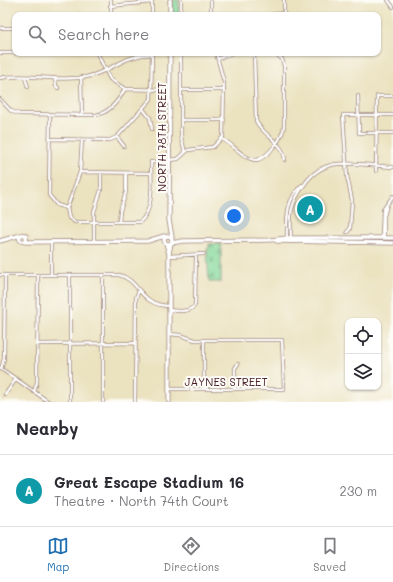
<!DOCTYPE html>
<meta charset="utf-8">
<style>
:root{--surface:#fff;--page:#f7f7f7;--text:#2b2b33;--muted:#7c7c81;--line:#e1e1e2;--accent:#1f6fb2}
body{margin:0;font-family:Mali,sans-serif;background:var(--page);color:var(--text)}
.controls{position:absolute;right:12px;bottom:12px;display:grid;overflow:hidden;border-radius:8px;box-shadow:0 1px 3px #0004}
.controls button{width:36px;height:36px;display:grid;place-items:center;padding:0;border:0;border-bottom:1px solid var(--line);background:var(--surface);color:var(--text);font:20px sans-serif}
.you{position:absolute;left:234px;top:216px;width:14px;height:14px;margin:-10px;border:3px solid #fff;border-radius:50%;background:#1a73e8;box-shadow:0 0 0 6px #1a73e833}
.badge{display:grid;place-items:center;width:26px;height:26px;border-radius:50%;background:var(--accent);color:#fff;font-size:13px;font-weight:700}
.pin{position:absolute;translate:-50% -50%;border:2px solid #fff;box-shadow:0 1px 4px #0006}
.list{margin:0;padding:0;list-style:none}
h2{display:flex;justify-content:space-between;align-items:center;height:52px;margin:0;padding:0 16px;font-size:17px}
h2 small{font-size:13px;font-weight:400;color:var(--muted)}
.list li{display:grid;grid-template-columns:26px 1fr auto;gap:12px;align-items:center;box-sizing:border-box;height:72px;padding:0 16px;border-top:1px solid var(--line)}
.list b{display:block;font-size:15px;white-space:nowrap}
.list p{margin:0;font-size:13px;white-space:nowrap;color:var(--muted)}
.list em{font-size:13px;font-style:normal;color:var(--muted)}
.icon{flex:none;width:22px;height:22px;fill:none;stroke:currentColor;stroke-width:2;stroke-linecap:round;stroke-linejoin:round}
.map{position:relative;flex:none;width:393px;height:402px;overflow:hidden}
.search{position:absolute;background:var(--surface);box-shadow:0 1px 3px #0004;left:12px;right:12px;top:12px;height:44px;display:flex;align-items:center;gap:10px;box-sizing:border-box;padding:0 14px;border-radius:8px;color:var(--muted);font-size:15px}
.sheet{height:124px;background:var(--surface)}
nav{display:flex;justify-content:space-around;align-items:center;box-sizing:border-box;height:56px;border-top:1px solid var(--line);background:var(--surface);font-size:11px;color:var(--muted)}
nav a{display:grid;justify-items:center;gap:2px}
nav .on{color:var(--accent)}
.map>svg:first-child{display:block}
</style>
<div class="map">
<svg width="393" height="402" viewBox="0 0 393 402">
<defs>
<pattern id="cemetery-stones" width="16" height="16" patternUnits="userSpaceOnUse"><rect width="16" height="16" fill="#86d99b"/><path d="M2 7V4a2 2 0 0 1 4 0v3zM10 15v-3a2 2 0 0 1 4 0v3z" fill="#75ba86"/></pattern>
<pattern id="park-dots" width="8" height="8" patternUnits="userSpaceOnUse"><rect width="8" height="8" fill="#86d99b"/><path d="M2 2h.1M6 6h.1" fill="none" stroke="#75ba86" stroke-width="1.8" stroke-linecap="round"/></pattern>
</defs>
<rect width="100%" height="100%" fill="#fdfcf7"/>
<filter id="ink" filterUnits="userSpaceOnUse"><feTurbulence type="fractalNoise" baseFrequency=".025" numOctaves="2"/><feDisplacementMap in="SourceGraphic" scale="8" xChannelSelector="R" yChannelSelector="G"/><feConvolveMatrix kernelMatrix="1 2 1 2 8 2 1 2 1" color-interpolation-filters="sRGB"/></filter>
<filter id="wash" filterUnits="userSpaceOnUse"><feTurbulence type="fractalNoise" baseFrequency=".012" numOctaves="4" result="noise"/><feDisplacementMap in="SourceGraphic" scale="16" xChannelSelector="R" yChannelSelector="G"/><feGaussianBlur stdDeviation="0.9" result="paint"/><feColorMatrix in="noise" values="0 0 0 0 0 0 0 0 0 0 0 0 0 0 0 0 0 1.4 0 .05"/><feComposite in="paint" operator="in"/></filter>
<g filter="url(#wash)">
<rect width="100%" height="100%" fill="#ebe2c0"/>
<path fill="url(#cemetery-stones)" stroke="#687c63" d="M209,244H221V282H209L207,249H209Z"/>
<path fill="url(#park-dots)" stroke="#687c63" d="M172,0H179V14H172Z"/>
</g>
<g filter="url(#ink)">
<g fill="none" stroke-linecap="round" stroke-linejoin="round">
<defs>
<path id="street" d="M152,0V15
M388,0L393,7
M110,6L152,2
M77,15H78
M111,15V0
M181,15V0
M211,15V0
M269,15L284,13
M284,15V0
M0,28H15
M0,53H15
M97,53L110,79L125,89
M181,53V137L185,152
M254,53L256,121C263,136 283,141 285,160
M218,59L232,53
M81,77L82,115
M0,78C28,73 58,82 86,77C111,72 123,55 152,54
M25,78L28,87
M55,78L56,86L58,88
M181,90H224
M358,96L359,133H393
M0,99L11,111L19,114L96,115C109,113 119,100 125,89L170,90
M143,109L150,118L152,129
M50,114L49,195L57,205L67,208
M181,120H224
M117,137L124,146
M49,139L110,140L117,137L151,99L152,53
M222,139C233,144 244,160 257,160C268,157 283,138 284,126V66L282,59L275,53
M82,140L80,172L67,208L69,218L75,222H140C155,209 151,180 151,162H170
M170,160L178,159L188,150L213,147L223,137L224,82L216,53
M376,171L377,96H393
M80,172L151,173
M119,222L120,211L126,192V173
M347,232L350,229L352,200L347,176L343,115H393
M382,238L383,210L393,196
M384,238V216L387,205
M287,239C287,218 285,201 302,185
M291,239C290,214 289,206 304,185C326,152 360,166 393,167
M94,241V212L101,190V173
M51,242V275
M169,256L204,254
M0,275H119C140,280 139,305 169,306
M169,310C177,311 190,313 195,305L196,256
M204,340V389
M37,344L135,343
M0,368L49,402
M1,369L4,359L5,275
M169,389H284L282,340H195L180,335L169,334
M235,389V368L238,364
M34,392L37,382L38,275
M5,395L16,379
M70,402V275
M103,402V275
M135,402L136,298L139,290"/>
<path id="secondary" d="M170,15V0
M170,53L169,220L172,237
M19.5 238a3.5 3.5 0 1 1 7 0a3.5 3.5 0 1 1-7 0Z
M164 240a4 4 0 1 1 8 0a4 4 0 1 1-8 0Z
M0,241L21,235
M276,241L393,243
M25,242L148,241L164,236
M166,243L169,254
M171,243L183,241L270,240L287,238H393
M169,402V254L171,243"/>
</defs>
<use href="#street" stroke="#9a8076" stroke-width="4"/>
<use href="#secondary" stroke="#9a8076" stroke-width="5"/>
<use href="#street" stroke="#fff" stroke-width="2.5"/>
<use href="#secondary" stroke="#fff" stroke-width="3.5"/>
</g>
</g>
<g text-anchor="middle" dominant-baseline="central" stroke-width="4" stroke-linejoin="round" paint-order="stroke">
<g font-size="11" fill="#4a1f2b" stroke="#fdfcf7">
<text transform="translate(161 137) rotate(-90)">NORTH 78TH STREET</text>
<text x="226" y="381">JAYNES STREET</text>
</g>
</g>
</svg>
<div class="controls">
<button><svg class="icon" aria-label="locate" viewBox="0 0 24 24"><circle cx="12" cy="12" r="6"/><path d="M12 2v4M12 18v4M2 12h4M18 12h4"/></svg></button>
<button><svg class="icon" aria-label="layers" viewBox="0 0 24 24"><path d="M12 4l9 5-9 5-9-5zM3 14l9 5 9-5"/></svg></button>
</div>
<div class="you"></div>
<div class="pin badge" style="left:310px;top:209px;background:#0f9aa8">A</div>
<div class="search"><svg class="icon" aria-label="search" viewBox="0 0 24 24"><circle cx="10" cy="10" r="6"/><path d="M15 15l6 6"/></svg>Search here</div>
</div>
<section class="sheet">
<h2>Nearby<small></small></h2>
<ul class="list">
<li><span class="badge" style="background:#0f9aa8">A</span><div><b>Great Escape Stadium 16</b><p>Theatre · North 74th Court</p></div><em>230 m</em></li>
</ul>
</section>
<nav>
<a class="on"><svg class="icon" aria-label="map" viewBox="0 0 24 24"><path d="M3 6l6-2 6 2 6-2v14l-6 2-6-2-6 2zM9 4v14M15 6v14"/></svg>Map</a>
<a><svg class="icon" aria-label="directions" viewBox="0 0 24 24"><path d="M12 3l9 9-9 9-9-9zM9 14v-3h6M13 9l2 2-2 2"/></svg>Directions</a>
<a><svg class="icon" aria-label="saved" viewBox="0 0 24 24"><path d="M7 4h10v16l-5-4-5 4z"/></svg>Saved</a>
</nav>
